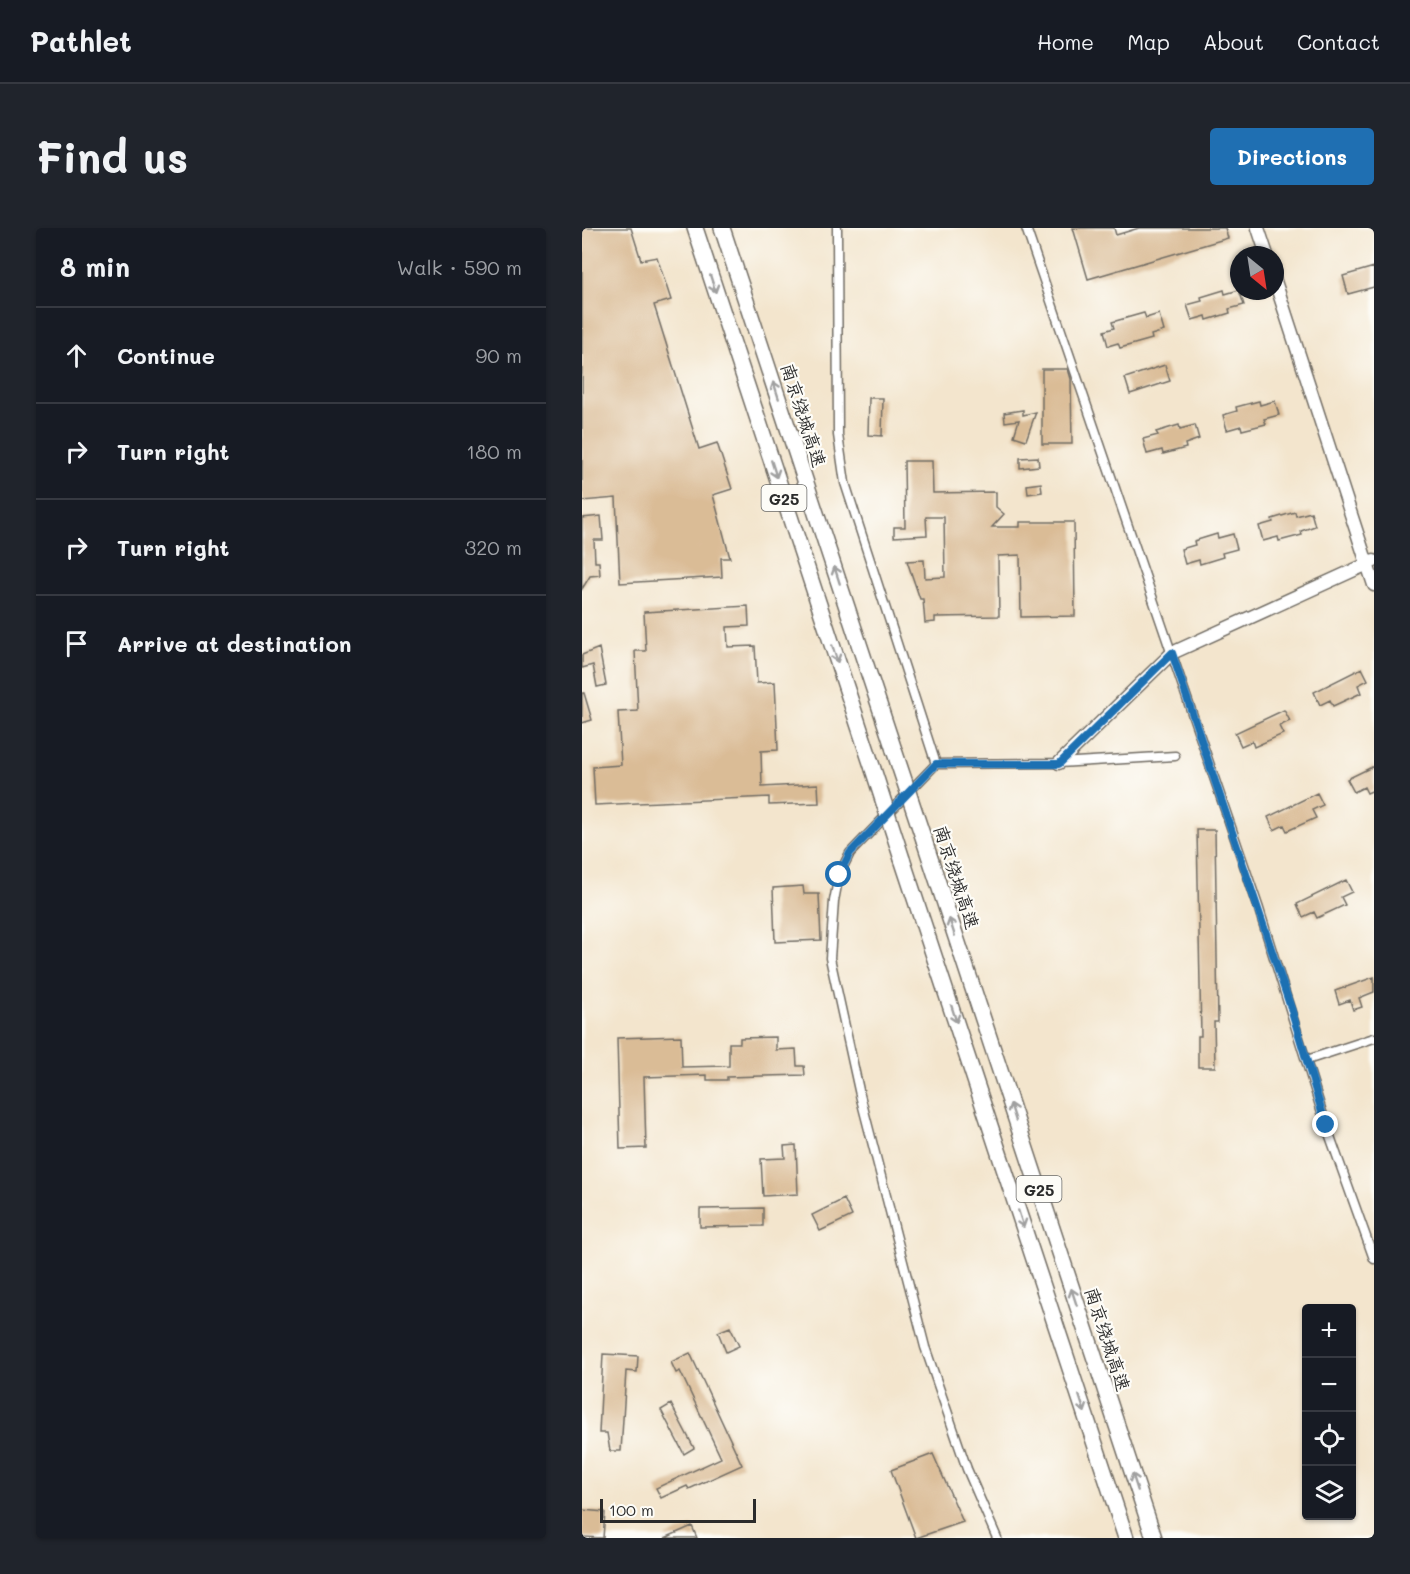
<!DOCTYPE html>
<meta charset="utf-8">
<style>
:root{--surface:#171b24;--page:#20242c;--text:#f1f3f6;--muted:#9ea1a6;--line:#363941;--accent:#1f6fb2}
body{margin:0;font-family:Mali,"LXGW WenKai TC",sans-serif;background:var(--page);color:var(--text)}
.controls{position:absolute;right:18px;bottom:18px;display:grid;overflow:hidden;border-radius:6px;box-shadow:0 2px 4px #0004}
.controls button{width:54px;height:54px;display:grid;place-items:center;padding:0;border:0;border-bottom:2px solid var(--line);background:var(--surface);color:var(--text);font:30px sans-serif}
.compass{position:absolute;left:648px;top:18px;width:54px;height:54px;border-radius:50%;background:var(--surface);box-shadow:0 2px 4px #0004;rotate:150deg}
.scale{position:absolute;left:18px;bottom:15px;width:156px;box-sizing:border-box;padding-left:6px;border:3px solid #2b2b2b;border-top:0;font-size:16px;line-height:21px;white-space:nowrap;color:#2b2b2b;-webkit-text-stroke:4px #fdfcf7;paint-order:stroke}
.stop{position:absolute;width:18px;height:18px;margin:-14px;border:4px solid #1f6fb2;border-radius:50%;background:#fff}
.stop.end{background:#1f6fb2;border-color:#fff;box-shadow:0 2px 6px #0008}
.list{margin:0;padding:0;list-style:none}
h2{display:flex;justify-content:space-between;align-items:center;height:78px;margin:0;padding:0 24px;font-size:26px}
h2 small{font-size:20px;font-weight:400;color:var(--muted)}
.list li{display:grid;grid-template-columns:39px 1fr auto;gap:18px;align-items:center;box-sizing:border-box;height:96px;padding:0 24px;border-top:2px solid var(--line)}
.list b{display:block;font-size:22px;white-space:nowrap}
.list em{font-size:20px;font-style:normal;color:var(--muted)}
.icon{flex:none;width:33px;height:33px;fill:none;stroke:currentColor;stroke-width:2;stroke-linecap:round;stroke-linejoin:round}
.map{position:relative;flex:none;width:792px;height:1310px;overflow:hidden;border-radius:6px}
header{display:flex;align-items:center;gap:36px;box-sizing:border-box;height:84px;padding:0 30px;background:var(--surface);border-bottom:2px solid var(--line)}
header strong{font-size:28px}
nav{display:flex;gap:33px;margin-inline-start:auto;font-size:21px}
.intro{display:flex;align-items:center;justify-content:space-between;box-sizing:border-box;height:144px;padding:0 36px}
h1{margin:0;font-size:42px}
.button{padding:15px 27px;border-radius:6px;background:var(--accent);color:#fff;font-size:21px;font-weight:700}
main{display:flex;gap:36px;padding:0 36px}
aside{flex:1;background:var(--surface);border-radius:6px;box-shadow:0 2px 4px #0004}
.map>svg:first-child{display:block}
</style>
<header>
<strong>Pathlet</strong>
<nav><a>Home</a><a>Map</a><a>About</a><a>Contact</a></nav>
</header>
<div class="intro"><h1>Find us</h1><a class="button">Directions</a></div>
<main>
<aside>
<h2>8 min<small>Walk · 590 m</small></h2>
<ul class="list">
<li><svg class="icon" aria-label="ahead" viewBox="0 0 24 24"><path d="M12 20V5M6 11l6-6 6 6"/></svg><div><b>Continue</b></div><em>90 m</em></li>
<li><svg class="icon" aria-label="right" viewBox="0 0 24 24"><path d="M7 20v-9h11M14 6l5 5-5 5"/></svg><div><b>Turn right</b></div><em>180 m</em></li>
<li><svg class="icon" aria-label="right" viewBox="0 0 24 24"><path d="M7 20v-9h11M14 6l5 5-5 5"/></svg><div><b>Turn right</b></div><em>320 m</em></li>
<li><svg class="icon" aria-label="arrive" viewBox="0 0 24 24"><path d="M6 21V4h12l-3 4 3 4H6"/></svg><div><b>Arrive at destination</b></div></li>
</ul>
</aside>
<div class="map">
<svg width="792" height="1310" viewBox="0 0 792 1310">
<rect width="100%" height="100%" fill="#fdfcf7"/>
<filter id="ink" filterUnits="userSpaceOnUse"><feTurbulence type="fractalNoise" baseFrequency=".0167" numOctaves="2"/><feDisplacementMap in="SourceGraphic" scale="12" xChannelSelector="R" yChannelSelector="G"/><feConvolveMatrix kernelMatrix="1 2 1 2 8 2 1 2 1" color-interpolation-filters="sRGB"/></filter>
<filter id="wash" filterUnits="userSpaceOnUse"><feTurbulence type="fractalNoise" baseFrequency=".008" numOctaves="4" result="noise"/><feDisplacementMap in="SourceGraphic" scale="24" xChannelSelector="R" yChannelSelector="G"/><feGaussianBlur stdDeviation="1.35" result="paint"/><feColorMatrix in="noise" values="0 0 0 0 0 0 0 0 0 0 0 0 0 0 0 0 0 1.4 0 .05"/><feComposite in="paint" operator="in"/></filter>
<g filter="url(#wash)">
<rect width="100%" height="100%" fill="#f3e5cd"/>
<g id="blocks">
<path fill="#dabc96" d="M0,0H49L59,32L75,29L89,72L72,77L117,221L135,215L150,261L131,267L148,330H139L140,349L38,355L34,270L0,273Z
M491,0H532L534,7L557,0H643L646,10L506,51Z
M792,39V59L766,66L761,48Z
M642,62L643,66L657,62L662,77L647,81L648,85L625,92L624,88L610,92L605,77L620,73L619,69Z
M562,85L564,90L577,86L582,103L569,107L570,111L538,120L536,115L526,118L522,103L532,100L530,94Z
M583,137L588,153L548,166L543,150Z
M460,141H486L489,151L490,216H460Z
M287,170H301L300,208L286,207Z
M677,173L678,177L693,173L697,187L682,191L684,196L660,202L659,198L645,202L641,187L655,183L654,179Z
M441,182V187L454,184L444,212L432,208L437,192L423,194L422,185Z
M597,197L598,201L613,197L617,211L603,216L604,220L581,226L580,222L565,226L561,211L576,207L574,204Z
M456,229L457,238L438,240V230Z
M322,233H350L351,265L414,264V279L422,286L410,299H438V294H492L493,388L439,389L438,327L416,328L417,388L353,389V394L343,395L341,371H338L325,333L342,332L343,350L363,349L362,289H344L345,307L312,309V299H323Z
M459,255L460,264L446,266L445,257Z
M713,284L714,288L729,284L733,298L719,303L720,307L697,313L696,309L681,313L677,298L691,294L690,291Z
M19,288L21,312H12L13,334H17L18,347L8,348L0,361V290Z
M635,306L636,310L651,306L655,321L640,325L641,329L618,336L617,332L603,336L599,321L613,317L612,313Z
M166,378L167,398L145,399L146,419L173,418L175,455L193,454L196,522L179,523L180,559L236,556L237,575L187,577V569L13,577L11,539L39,537L36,484L56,483L53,423H64L62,384Z
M17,420L24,457L15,459L11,437L0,440V427Z
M780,440L786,452L776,457L779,465L751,478L748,472L738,477L732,464Z
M0,465H2L10,492L0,495Z
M702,482L708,493L697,498L701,506L672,519L670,513L659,518L653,505Z
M792,538V562L785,565L782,559L772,564L765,551Z
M735,565L741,577L730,582L734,590L705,603L702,597L692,602L686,589Z
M615,602H633L636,794H632L633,839H616V808H619Z
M764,652L770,664L759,669L763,677L735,690L732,684L721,689L715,676Z
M221,658L222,666H237L239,712L193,714L191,660Z
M792,749V764L777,770L780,779L771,782L768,772L757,776L753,763Z
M99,808L100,839L147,838V815H158V810L194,809V822L214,821L215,838H222L223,847L145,849V852H125V847L62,849L64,920L38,921L35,810Z
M214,917L216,966L181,968L179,931L203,930L202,918Z
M262,971L270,988L238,1003L230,987Z
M181,980V998L118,999V981Z
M148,1099L157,1118L144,1124L136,1104Z
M108,1125L160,1237L107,1261L105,1258L79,1270L74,1260L139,1230L98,1143L94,1145L89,1134Z
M21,1126L56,1128L55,1144L44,1143L39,1223H28L25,1205H17Z
M89,1176L112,1220L102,1226L79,1182Z
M351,1226L381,1294L334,1310L309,1242Z
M0,1282L23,1284L21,1310L0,1309Z
M110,1298L115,1310H83Z"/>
</g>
</g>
<g filter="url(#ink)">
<use href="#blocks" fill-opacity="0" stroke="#716c64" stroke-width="1.5"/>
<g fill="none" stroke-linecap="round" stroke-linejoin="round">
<defs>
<path id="street" d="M255,0L256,207L263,255L354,536L477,535L593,528
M444,0L676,678L744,897L792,1031
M354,536L268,625L257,647L252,673L248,730L278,867L343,1119L385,1241L415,1310
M725,832L792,810"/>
<path id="secondary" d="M676,0L685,27
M693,53L792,357
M477,535L590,425L792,333"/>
<path id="highway" d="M113,0L291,541
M140,0L312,522
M342,612L572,1310
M320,631L544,1310"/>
</defs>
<use href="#street" stroke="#716c64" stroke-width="11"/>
<use href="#secondary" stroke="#716c64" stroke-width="15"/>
<use href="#highway" stroke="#716c64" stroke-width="18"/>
<use href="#street" stroke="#fff" stroke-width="8"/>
<use href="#secondary" stroke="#fff" stroke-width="12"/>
<use href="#highway" stroke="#fff" stroke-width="15"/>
<defs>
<path id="highway-bridge" d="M312,522L342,612
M291,541L320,631"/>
</defs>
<use href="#highway-bridge" stroke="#716c64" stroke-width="18" stroke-linecap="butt"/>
<use href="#highway-bridge" stroke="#fff" stroke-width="15"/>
</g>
<defs><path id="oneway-shaft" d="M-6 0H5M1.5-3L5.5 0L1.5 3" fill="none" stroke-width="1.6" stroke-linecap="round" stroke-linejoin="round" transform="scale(1.5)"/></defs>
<g stroke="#a0a0a0">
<use href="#oneway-shaft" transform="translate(131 56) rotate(72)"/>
<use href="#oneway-shaft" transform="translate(194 162) rotate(-108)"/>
<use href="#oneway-shaft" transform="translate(192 241) rotate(72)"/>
<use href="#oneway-shaft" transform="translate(255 347) rotate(-108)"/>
<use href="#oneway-shaft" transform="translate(253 426) rotate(72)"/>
<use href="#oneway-shaft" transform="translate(370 699) rotate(-108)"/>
<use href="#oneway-shaft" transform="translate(372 786) rotate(72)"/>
<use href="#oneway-shaft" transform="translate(431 884) rotate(-108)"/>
<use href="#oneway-shaft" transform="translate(439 991) rotate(72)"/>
<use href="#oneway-shaft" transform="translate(492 1069) rotate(-108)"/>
<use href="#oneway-shaft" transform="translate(500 1176) rotate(72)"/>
<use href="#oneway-shaft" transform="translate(553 1254) rotate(-108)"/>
</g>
</g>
<g fill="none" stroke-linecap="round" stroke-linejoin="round" filter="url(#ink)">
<path stroke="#1f6fb2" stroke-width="8" d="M257,647L268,625L354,536H477L590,425L709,780L744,897"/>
</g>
<g text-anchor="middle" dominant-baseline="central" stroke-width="4.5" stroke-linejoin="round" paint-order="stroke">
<g fill="#fdfcf7" stroke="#6a6a68" stroke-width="1.5">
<rect x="179.5" y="257" width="45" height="26" rx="4.5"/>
<rect x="434.5" y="948" width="45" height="26" rx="4.5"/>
</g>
<g font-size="16" font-weight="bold" fill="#2b2b2b">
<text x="202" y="270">G25</text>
<text x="457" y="961">G25</text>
</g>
<g font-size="18" fill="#2b2b2b" stroke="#fdfcf7">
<text transform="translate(222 187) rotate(72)">南京绕城高速</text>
<text transform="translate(375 649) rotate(72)">南京绕城高速</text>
<text transform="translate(526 1111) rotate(72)">南京绕城高速</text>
</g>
</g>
</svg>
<div class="controls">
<button>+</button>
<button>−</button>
<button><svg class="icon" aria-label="locate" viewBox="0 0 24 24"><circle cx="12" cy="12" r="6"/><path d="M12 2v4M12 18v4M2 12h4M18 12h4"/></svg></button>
<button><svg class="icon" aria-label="layers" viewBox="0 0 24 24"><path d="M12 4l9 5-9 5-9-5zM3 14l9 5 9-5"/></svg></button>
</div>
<svg class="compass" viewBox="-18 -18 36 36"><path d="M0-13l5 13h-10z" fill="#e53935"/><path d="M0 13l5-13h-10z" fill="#9ea1a6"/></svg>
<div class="scale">100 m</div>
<div class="stop" style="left:257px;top:647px"></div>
<div class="stop end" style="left:744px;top:897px"></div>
</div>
</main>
